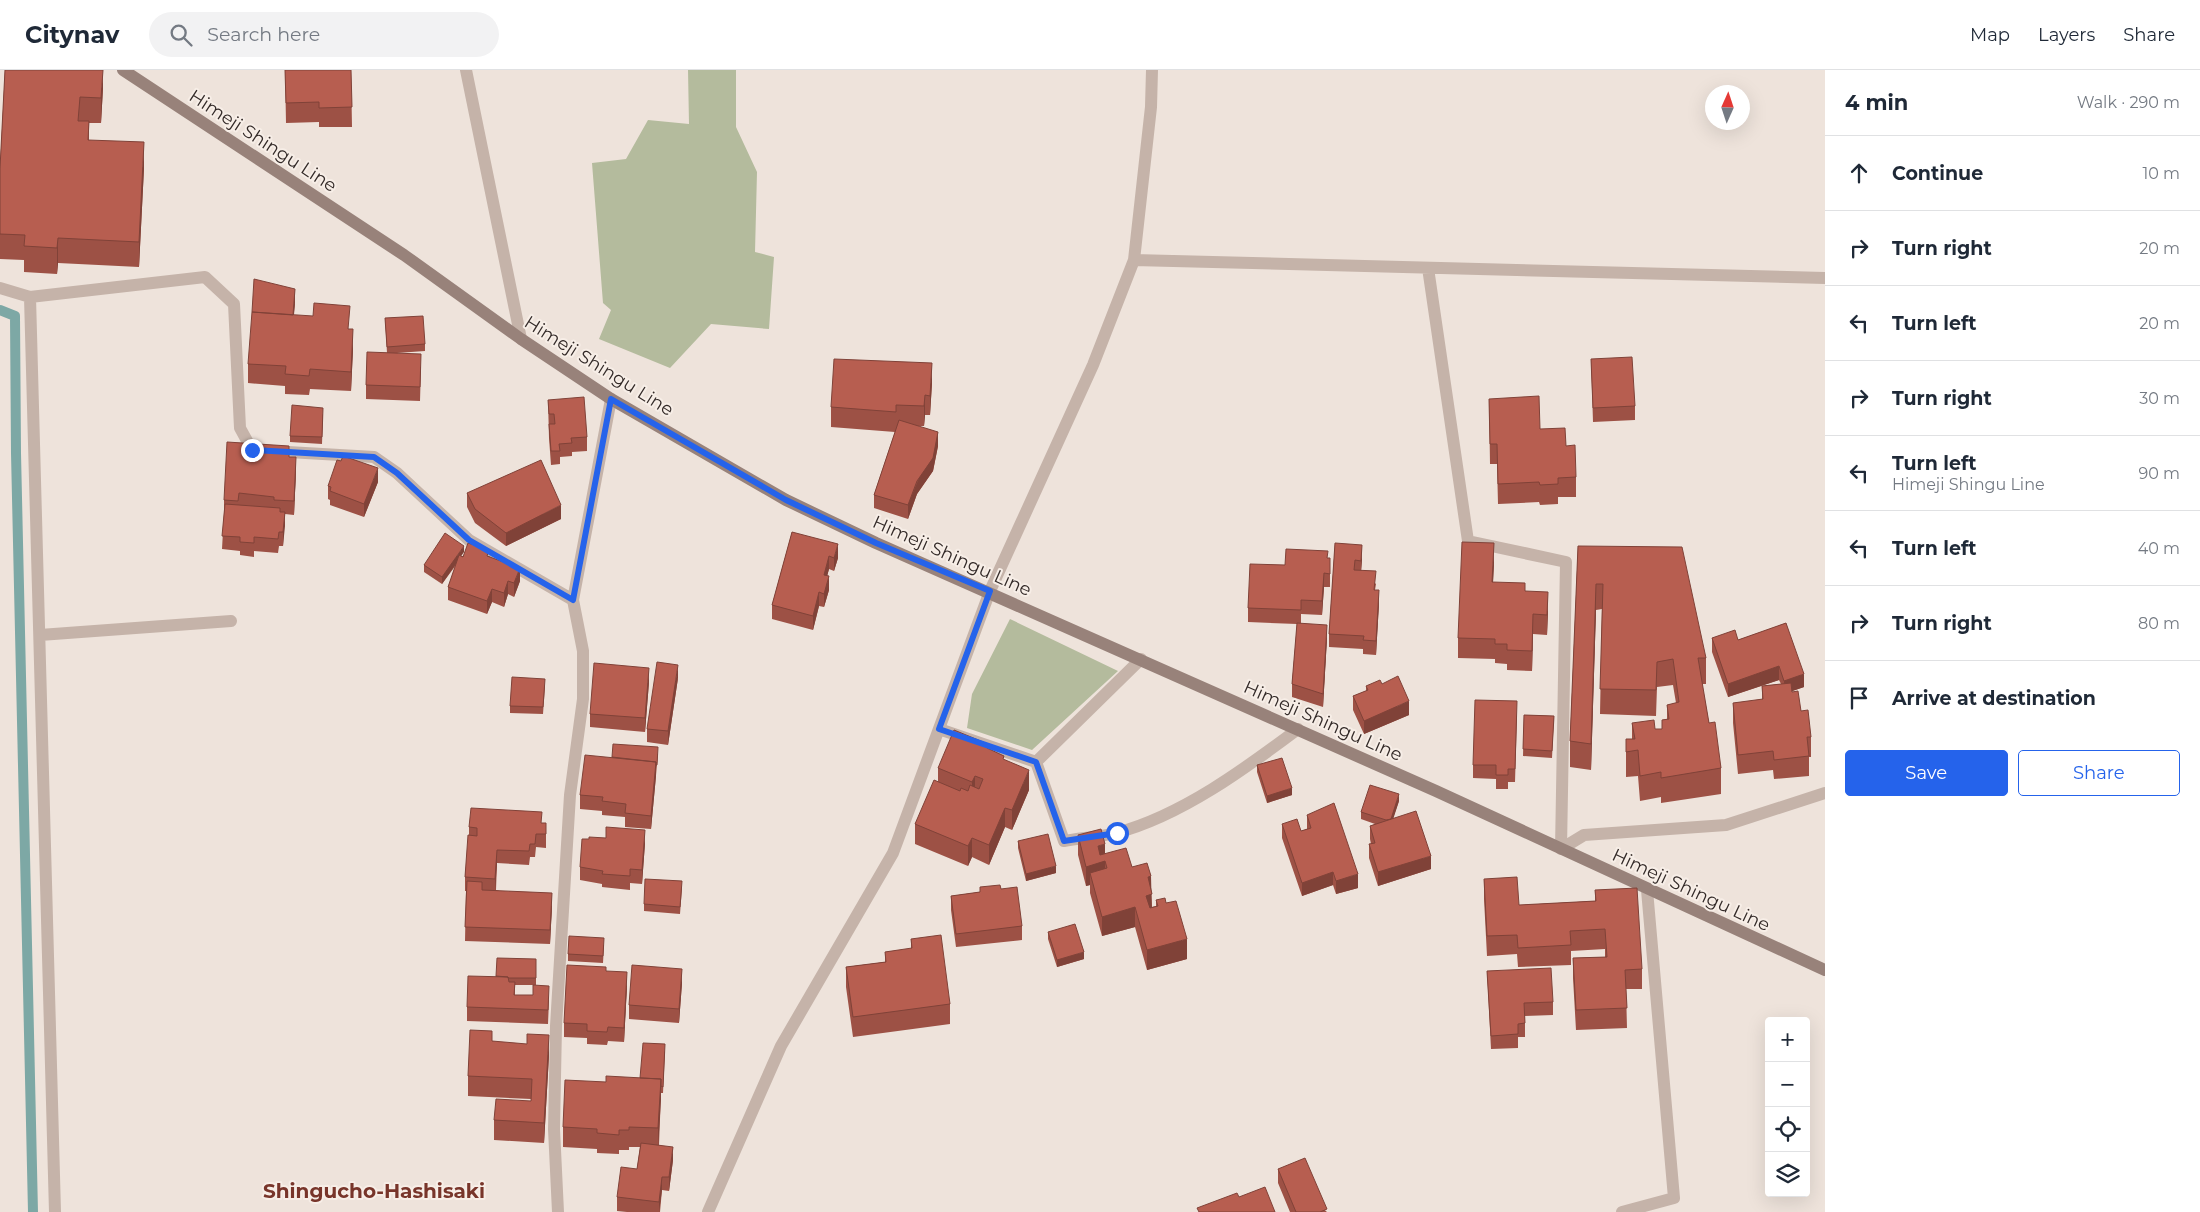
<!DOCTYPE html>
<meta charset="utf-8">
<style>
:root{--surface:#fff;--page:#f2f2f3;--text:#1f2937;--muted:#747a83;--line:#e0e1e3;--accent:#2563eb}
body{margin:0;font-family:Montserrat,sans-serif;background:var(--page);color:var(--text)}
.controls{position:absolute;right:15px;bottom:15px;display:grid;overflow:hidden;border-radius:5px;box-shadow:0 5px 20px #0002}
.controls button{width:45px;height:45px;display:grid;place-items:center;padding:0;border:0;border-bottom:1px solid var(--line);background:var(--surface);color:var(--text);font:25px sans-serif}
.compass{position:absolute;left:1705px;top:15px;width:45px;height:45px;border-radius:50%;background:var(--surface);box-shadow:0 5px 20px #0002;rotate:3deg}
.stop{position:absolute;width:15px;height:15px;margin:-11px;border:4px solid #2563eb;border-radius:50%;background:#fff}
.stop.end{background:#2563eb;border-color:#fff;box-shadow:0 1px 5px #0008}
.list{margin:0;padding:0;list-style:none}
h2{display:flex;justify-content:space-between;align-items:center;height:65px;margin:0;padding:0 20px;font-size:21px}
h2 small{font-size:16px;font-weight:400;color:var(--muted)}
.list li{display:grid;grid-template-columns:32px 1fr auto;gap:15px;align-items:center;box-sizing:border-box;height:75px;padding:0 20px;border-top:1px solid var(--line)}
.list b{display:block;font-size:19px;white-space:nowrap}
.list p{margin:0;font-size:16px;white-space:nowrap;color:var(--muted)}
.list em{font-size:16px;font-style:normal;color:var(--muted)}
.actions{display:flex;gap:10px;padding:15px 20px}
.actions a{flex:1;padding:11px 0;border:1px solid var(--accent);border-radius:5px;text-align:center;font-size:18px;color:var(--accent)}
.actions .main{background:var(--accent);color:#fff}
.icon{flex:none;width:28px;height:28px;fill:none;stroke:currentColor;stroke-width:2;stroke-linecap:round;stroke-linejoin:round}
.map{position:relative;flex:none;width:1825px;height:1142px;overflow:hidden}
header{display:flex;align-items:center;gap:30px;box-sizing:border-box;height:70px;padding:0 25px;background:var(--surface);border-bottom:1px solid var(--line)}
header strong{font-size:24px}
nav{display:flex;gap:28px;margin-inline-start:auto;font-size:18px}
.search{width:350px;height:45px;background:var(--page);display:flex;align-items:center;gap:12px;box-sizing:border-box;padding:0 18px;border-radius:28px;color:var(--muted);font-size:19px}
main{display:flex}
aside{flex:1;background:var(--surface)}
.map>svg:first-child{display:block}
</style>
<header>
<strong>Citynav</strong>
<div class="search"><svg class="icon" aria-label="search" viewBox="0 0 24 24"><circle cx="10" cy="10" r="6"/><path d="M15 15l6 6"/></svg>Search here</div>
<nav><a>Map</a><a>Layers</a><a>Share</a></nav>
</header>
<main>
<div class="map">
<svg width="1825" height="1142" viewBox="0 0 1825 1142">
<rect width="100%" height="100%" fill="#eee3db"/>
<path fill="#b4bb9d" d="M688,0H736V57L757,102L755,182L774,187L769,259L711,254L670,298L599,269L611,240L603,233L592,93L626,89L648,50L689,54Z
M1010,549L1118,601L1032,680L967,658L972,624Z"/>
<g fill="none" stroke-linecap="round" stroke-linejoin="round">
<path stroke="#7da8a5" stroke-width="10" d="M0,240L15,246L16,383L33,1142"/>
<path stroke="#c5b3a9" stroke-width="12" d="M466,0L521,269
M1134,190L1825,208
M1428,198L1468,471L1566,492L1561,779
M0,218L30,227L205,207L234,234L240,358L252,380L374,387L397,403L469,470L573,530
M30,227L55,1142
M40,565L231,551
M939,659L1036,692L1064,771C1081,768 1099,767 1116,763C1181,746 1246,698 1298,659
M1036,692L1141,589
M1561,779L1584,765L1726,755L1825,723
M558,1142L554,1059L556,956L570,725L583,629V581L573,530L611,329
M708,1142L781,976L893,783L990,521L1093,295L1134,190L1151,37L1152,0
M1622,1142L1674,1128L1647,820"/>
<path stroke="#98827a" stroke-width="12" d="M123,0L404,185L521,269L611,329L786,430L876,473L1436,721L1825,900"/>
</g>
<path fill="#9d5145" d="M5,0L103,18L101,53H89V70L144,98L139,197L58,193L57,204L24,202V190L0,189V98Z
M285,0H351L352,57H319V52L286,53Z
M295,233L294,245L349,259L353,279L351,321L310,319L309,325L285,324V316L248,313V294Z
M385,248L425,274V281L397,283L421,297L420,331L366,329V315L387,283Z
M1591,289L1635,336V350L1593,352Z
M932,313L930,345H925L924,356H918L938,376L933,401L917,424L908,449L874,438V425L895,362L831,357V337Z
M1489,329L1540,359L1566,376L1576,407V427H1558V434L1540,435L1539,432L1498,434L1497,394H1490Z
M548,330L587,367V381L572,382V386L560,387V394L551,395L549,368Z
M323,344L322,374L290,372V366Z
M289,387L296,401L294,445L285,444L283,476H279L278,483L254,481V487L240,485V481L222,479L224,443V430Z
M378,412L364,447L330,435V430L328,429V416Z
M467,423L561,449L506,476L475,453L467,437Z
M792,462L838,488L834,501L829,499L827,506L829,520L824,537L819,536L813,560L772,549V535Z
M1335,473L1362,489L1361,500L1376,514L1375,520L1379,533L1376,585L1363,584V579L1329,577V564Z
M1578,476L1706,588V614H1702L1709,653L1721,698V724L1661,733V727L1640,731L1638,706L1626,707V669H1632V653L1655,659H1662V650L1667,649V635L1676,633L1673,615L1657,617L1656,646L1600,644L1602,539L1596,540L1591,700L1570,697V671Z
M462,486H489L520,511L514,527L508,524L504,537L492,532L487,544L448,530V517L456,495L442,514L424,502V495Z
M1328,488L1330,502V517H1324L1322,545L1301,544V553L1327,568L1323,637L1292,627V614L1297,554L1248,552V538L1285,495Z
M1494,493L1493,512L1525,521L1548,541L1547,565L1533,564L1532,601L1507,600V594L1495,593V589L1458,588V568Z
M1786,553L1804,617L1792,621L1811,667V687H1809V706L1774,709L1773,700L1738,704L1733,653V633L1762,630V616L1781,614L1779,610L1728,627L1712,582V568L1738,570Z
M678,608L668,675L647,672V659Z
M649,612L645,662L590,657V644Z
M545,616L543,644L510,643V636Z
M1366,616L1409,645L1364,664L1353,640V626L1366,621Z
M1517,645L1515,712H1508V719H1496V709L1473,708V695Z
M1524,645L1554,646L1552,688L1523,686Z
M988,679L1029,720L1012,760L1005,757L989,795L972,787L968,796L915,774V754L938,711V698Z
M658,684L651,759L625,757V747L602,745V741L580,739V725L612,687Z
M1257,695L1292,725L1267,733L1257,702Z
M1399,731L1393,748L1431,799L1378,816L1369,788V774H1371L1370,769V756L1375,754L1361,749V742Z
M1307,745L1358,818L1336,824L1333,815L1302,826L1282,768V754L1301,761L1307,759Z
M542,753H546V778L536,777L535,787H530L529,795L497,793L496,820L552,836L550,874L465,871L466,821H465V807L469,765V757Z
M1078,765L1105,784L1132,797L1151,820L1152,837L1156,836V830L1166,833L1187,889L1147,900L1135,857L1102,866L1090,823V815L1086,816L1078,785Z
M1018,771L1056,803L1026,811L1018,778Z
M645,773L642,814L630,813V820L602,817V814L580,810V797Z
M1484,809L1519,835L1595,831V820L1642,899V919H1626L1627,958L1576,960L1573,908V888L1605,887V879L1571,881V895L1518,897L1517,884L1487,886L1484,829Z
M980,817L1001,819L1022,856V870L956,877L951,840V826L980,822Z
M682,818L680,844L644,841V834Z
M1048,862L1084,889L1057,897L1048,869Z
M911,869L950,934V954L853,967L846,917V897L885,892V882L911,879Z
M604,875L603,893L568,891V884Z
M536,889V915H515V925L549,930L548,954L467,951V937L496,906Z
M606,901L627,916L624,972L608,971L607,975L587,974V968L564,967V953Z
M1487,901L1553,932V945L1525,946V967H1518V978L1491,979Z
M682,913L679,953L629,949V935Z
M492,971L549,985L544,1073L494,1070V1050L531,1031V1029L468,1026V1006Z
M665,981L663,1023H661L659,1075L673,1090L669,1121L662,1120L660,1142H627L617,1141V1127L637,1099L640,1077H629V1080H619V1084L597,1083V1079L563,1077V1057L640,1008Z
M1278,1099L1327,1142H1290L1278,1113Z"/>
<path fill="#804238" d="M103,0V18L101,53V28Z
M144,72V98L139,197V172Z
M58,168V193L57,204V178Z
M295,219V233L292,260V247Z
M353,259V279L351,321V302Z
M932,293V313L930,345V326Z
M925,325V345L924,356V336Z
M938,362V376L933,401L917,424L908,449V435Z
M296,387V401L294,445V431Z
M378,398V412L364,447V434Z
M561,435V449L506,476V463Z
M285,442V456L283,476V462Z
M1494,473V493L1492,532V512Z
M838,474V488L834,501V488Z
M1362,475V489L1361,504V491Z
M464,476V482L442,514V507Z
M829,486V499L824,518V505Z
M520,498V511L514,527V513Z
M1324,503V517L1322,545V531Z
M829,506V520L824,537V524Z
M508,511V524L504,537V523Z
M1596,514V540L1591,700V674Z
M492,519V532L487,544V531Z
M1379,520V533L1376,585V571Z
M819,522V536L813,560V546Z
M1548,522V541L1547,565V545Z
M1533,544V564L1532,601V581Z
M1327,555V568L1323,637V624Z
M678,595V608L668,675V661Z
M1779,596V610L1728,627V614Z
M649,598V612L645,662V648Z
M1804,604V617L1784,624V611Z
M1409,631V645L1364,664V651Z
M656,692V706L651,759V746Z
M1029,700V720L1012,760V740Z
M975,706V725L972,732V712Z
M1292,718V725L1267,733V726Z
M1399,724V731L1390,759V752Z
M1005,738V757L989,795V775Z
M645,760V773L642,814V800Z
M972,768V787L968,796V776Z
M1105,774V811L1090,803V815L1086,816V797L1098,776Z
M497,780V793L495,822V809Z
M1431,786V799L1378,816V802Z
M1056,796V803L1026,811V804Z
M1333,802V815L1302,826V813Z
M1358,804V818L1336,824V811Z
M1151,806L1152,844L1146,846V826L1148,807Z
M552,823V836L550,874V860Z
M1135,837V857L1102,866V847Z
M1187,869V889L1147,900V880Z
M1084,882V889L1057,897V890Z
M682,899V913L679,953V939Z
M627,902V916L624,972V958Z
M549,965V985L544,1073V1053Z
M661,1009V1029L658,1078V1058Z
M673,1077V1090L669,1121V1107Z
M662,1107V1120L659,1142V1132Z"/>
<path fill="#b75e50" stroke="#804238" d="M5,0H103L101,28L80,27L78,51H89L88,70L144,72L139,172L58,168L57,178L24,176L25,165L0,164V98Z
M285,0H351L352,37L319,38V32L286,33Z
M254,209L295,219L293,245L252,242Z
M314,233L350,236L348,259H353L351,302L310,299L309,306L285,304L286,296L248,294L252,242L313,246Z
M423,246L425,274L387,277L385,248Z
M367,282L421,284L420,317L366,315Z
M1632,287L1635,336L1593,338L1591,289Z
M834,289L932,293L930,326L925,325L924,336L896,335V342L831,337Z
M1539,326L1540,359L1565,358L1566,376L1575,375L1576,407L1558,408V414L1540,415L1539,412L1498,414L1497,374H1490L1489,329Z
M584,327L587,367L571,368L572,373L559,374L560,381H551L549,354H555L554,344H549L548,330Z
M292,335L323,338L322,367L290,366Z
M899,350L938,362L933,388L917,411L908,435L874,425Z
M227,372L289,376V387H296L294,431L274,430V427L239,423L238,431L224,430Z
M343,386L378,398L364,434L330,421L331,417L328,416L337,390L341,391Z
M541,390L561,435L506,463L475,439L467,423Z
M225,434L280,438V442H285L283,462H279L278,469L254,467V473L240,472V467L222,466Z
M792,462L838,474L834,488L829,486L824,505L829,506L824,524L819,522L813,546L772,535Z
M445,463L464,476L442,507L424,495Z
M1462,472L1494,473L1492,512L1525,513V521L1548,522L1547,545L1533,544L1532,581L1507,580V574H1495V569L1458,568Z
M468,473L489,480L487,486L520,498L514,513L508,511L504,523L492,519L487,531L448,517L459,485L463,487Z
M1335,473L1362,475L1361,491L1355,490L1354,500L1376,501L1374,520H1379L1376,571L1363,570L1364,566L1329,564Z
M1578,476L1682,477L1706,588H1698L1709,653L1715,652L1721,698L1661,708V702L1640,706L1638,680L1626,682V669H1635L1632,653L1654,650L1655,659H1662V650L1669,649L1667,635L1679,632L1673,589L1657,592L1656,620L1600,619L1603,514H1596L1591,674L1570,671Z
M1286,479L1328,481L1327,488H1330V504L1324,503L1322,531L1301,530V540L1248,538L1250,494L1285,495Z
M1297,553L1327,555L1323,624L1292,614Z
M1786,553L1804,604L1784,611L1779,596L1728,614L1712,568L1735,560L1738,570Z
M657,592L678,595L668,661L647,659Z
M594,593L649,598L645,648L590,644Z
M1398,606L1409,631L1364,651L1353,626L1368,620L1366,616L1380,610L1382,614Z
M512,607L545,609L543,637L510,636Z
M1791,613L1792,622L1798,621L1801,641L1808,640L1811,667H1807L1809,686L1774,690L1773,681L1738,685L1733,633L1763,629L1762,616Z
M1475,630L1517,631L1515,699H1508V705H1496V695H1473Z
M1524,645L1554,646L1552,681L1523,679Z
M954,660L988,674L987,678L1004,686L1003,689L1029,700L1012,740L1005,738L989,775L972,768L968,776L915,754L934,710L960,721L961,718L968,721L970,715L979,719L983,709L975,706L972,712L938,698Z
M613,674L658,677L657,695H656V692L612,687Z
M585,685L656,692L651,746L625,743L626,734L602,731L603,727L580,725Z
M1282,688L1292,718L1267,726L1257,695Z
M1370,715L1399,724L1391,749L1386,750L1361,742Z
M1334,733L1358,804L1336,811L1333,802L1302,813L1282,754L1297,749L1301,761L1311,758L1307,745Z
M471,738L542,742L541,753H546V764H536L535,774H530L529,781L497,780L495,809L465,807L468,765L477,766V758L469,757Z
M1416,741L1431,786L1378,802L1369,774L1375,773L1370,756Z
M606,757L645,760L642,800L630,799V806L602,804L603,801L580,797L582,769H589V767L606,768Z
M1101,759L1105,774L1098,776L1100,785L1126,778L1132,797L1147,793L1151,806L1148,807L1152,824L1146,826L1150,838L1158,836L1156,830L1165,828L1166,833L1176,831L1187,869L1147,880L1135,837L1102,847L1090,803L1107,798L1105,791L1086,797L1078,765Z
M1048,764L1056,796L1026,804L1018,771Z
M1517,807L1519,835L1596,831L1595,820L1637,818L1642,899L1625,900L1627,938L1576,940L1573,888L1607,887L1605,859L1570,861L1571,875L1518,878L1517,865L1487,866L1484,809Z
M645,809L682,811L680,837L644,834Z
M467,811L482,812V820L552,823L550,860L465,857Z
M1000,815L1001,819L1017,817L1022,856L956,864L951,826L980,822V817Z
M1075,854L1084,882L1057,890L1048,862Z
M941,865L950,934L853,947L846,897L886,892L885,882L912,878L911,869Z
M569,866L604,868L603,886L568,884Z
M497,888L536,889V908H508V907L496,906Z
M567,895L606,897V901L627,902L624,958L608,957L607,962L587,961V954L564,953Z
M632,895L682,899L679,939L629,935Z
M1551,898L1553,932L1524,933L1525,953L1518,954V964L1491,966L1487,901Z
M468,906L508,907L509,912H515L514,925H533V915L549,916L548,940L467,937Z
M470,960L492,961V971L527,974V964L549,965L544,1053L494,1050L496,1029L531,1031L532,1009L468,1006Z
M643,973L665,974L663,1017L661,1016V1009L640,1008Z
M606,1006L661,1009L658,1058L629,1057V1060H619V1065L597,1063V1059L563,1057L565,1010L606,1012Z
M641,1073L673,1077L669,1107H662L659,1132L617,1127L621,1097L637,1099Z
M1305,1088L1327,1139L1320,1142H1296L1278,1099Z
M1265,1117L1275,1142H1199L1197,1138L1237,1123L1239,1127Z"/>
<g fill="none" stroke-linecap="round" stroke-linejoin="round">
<path stroke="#2563eb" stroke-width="6" d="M252,380L374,387L397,403L469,470L573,530L611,329L786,430L876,473L990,521L939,659L1036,692L1064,771L1117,763"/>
</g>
<g text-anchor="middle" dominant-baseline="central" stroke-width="4" stroke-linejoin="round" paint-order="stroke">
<g font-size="18" fill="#332a28" stroke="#f7eee7">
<text transform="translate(263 71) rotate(33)">Himeji Shingu Line</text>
<text transform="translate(599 296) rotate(32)">Himeji Shingu Line</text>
<text transform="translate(952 486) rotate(24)">Himeji Shingu Line</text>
<text transform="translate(1323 651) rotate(24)">Himeji Shingu Line</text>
<text transform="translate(1691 820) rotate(25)">Himeji Shingu Line</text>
</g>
<g font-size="20" font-weight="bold" fill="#78352a" stroke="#f7eee7">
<text x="374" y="1121">Shingucho-Hashisaki</text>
</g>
</g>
</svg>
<div class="controls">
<button>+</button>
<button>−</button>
<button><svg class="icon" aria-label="locate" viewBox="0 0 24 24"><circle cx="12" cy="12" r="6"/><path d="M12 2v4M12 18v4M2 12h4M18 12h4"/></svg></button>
<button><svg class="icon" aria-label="layers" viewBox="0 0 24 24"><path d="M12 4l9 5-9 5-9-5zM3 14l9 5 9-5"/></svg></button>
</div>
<svg class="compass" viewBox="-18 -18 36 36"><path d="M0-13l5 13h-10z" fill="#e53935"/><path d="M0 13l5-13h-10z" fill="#747a83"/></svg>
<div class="stop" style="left:1117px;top:763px"></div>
<div class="stop end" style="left:252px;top:380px"></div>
</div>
<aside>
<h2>4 min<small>Walk · 290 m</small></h2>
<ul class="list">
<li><svg class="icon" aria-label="ahead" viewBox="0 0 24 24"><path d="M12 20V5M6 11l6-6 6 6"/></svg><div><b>Continue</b></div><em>10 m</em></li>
<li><svg class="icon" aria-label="right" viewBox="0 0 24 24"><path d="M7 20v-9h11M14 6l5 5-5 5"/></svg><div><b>Turn right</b></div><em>20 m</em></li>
<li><svg class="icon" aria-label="left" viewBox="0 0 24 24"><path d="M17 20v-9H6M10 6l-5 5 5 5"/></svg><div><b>Turn left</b></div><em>20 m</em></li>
<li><svg class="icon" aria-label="right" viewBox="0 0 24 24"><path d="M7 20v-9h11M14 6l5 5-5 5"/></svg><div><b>Turn right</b></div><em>30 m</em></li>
<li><svg class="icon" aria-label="left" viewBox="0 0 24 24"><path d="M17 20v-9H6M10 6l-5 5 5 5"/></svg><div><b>Turn left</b><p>Himeji Shingu Line</p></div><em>90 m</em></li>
<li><svg class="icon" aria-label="left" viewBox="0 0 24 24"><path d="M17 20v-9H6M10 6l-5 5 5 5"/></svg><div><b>Turn left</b></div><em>40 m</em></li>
<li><svg class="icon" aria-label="right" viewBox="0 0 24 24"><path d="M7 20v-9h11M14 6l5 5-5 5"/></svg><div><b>Turn right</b></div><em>80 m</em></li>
<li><svg class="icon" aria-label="arrive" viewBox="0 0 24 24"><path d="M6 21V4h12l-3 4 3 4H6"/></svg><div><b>Arrive at destination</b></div></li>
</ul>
<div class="actions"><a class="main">Save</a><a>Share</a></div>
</aside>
</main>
